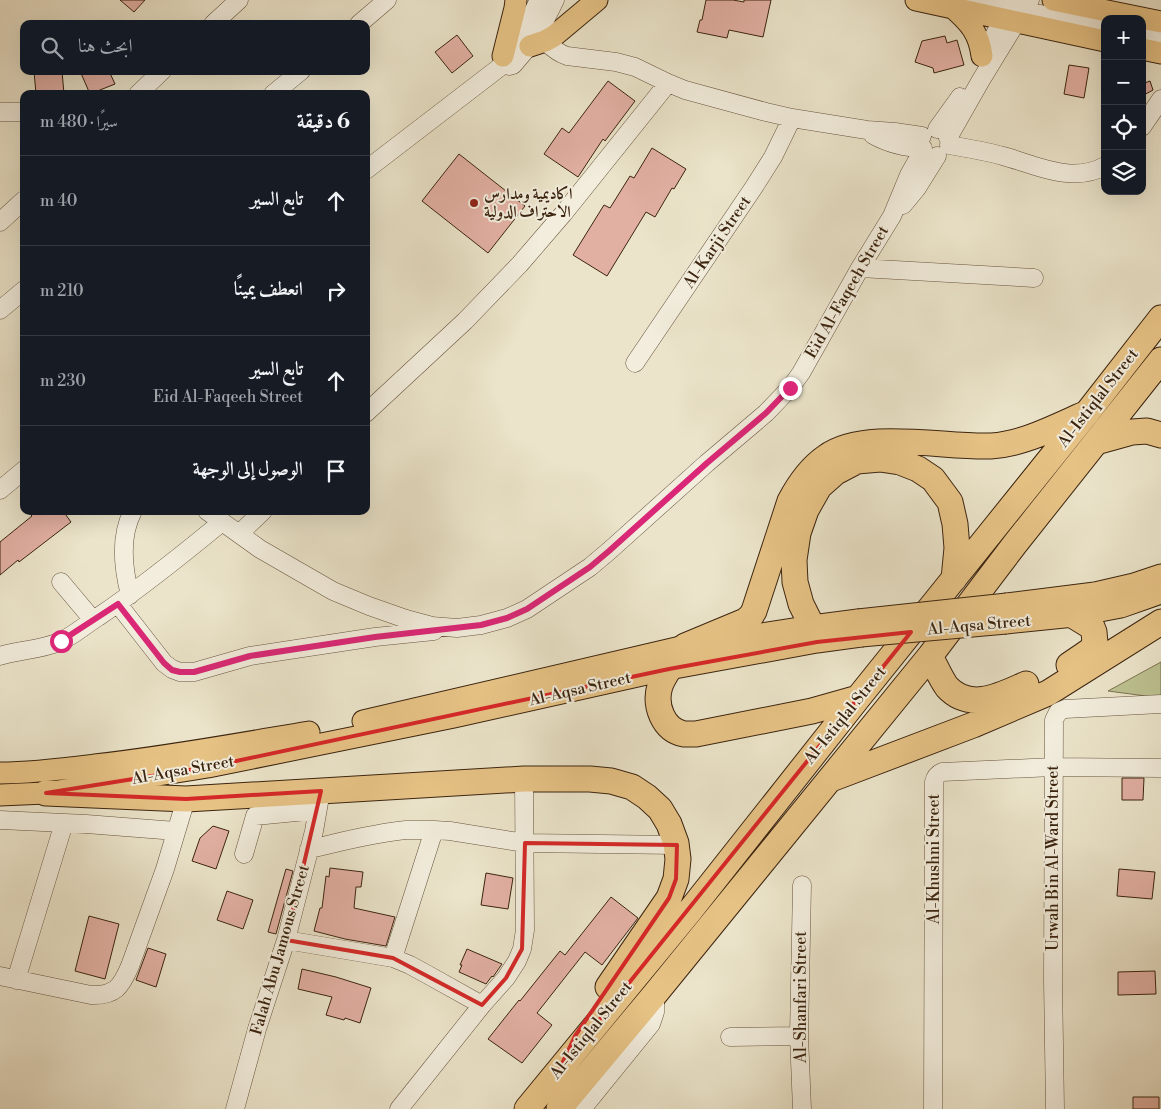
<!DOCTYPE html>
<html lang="ar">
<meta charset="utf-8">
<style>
:root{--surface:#171b24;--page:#242831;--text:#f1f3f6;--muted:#9ea1a6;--line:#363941}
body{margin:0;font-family:"Libre Bodoni",Amiri,serif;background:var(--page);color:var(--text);direction:rtl}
.controls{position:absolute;right:15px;top:15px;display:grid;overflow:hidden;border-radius:10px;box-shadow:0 5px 20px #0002}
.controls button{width:45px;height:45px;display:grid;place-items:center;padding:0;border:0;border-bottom:1px solid var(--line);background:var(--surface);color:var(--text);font:25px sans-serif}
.stop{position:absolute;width:15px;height:15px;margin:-11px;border:4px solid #db2777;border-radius:50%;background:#fff}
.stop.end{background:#db2777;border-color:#fff;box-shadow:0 1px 5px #0008}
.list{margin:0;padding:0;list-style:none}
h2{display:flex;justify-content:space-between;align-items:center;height:65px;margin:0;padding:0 20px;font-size:21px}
h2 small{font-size:16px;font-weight:400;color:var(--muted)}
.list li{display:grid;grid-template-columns:32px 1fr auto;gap:15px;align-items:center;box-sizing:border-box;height:90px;padding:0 20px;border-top:1px solid var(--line)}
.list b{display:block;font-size:19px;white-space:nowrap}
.list p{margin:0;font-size:16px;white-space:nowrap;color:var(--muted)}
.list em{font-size:16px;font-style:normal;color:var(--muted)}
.icon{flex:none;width:28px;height:28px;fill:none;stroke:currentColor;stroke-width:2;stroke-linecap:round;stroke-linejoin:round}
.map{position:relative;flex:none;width:1161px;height:1109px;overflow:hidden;direction:ltr}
.search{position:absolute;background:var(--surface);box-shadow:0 5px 20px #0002;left:20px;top:20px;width:350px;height:55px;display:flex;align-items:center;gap:12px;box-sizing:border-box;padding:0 18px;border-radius:10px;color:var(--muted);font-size:19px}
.panel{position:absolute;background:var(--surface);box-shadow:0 5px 20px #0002;left:20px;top:90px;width:350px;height:425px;border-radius:10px;direction:rtl}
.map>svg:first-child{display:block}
</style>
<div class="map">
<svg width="1161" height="1109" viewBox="0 0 1161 1109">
<rect width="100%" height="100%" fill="#ebe4ca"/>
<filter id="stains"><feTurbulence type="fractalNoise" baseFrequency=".004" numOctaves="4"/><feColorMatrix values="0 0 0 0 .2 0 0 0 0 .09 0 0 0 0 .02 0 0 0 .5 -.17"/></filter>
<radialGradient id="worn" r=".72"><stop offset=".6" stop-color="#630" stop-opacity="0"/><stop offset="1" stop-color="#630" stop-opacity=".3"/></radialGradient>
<path fill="#bdc292" stroke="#7c7350" d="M1161,662V698L1108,691Z"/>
<path fill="#e2b0a3" stroke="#3b240f" d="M120,0H145L134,12Z
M706,0H733L744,2V0H771L763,37L729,30L727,38L697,32L700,20H702Z
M457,35L473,56L452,73L435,52Z
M945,36L947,43L957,40L964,65L934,73L933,68L915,62L922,41Z
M1069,65L1089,68L1084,98L1064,94Z
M34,71H62L64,94H36Z
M80,71H109L115,84L90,94Z
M608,81L635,101L605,141L603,139L578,177L544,154L562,128L569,133Z
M1150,81L1153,90L1142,96V84Z
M652,148L686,169L674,189L672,188L655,217L646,212L607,276L573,255L604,205L610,208L630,176L634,178Z
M459,154L525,206L488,253L422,201Z
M36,511H63L71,522L19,562L18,560L0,575V542L32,516L31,515Z
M1122,778H1144L1143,800H1122Z
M213,826L229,831L216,869L192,861L200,838Z
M330,868L363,872L361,887H356L354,908L395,917L386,946L345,939L314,931L320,908H322L326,876L329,877Z
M286,869L293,871L276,934L268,932Z
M1119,869L1155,872L1152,899L1117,896Z
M486,873L513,878L508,909L481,905Z
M227,891L253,900L243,929L217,920Z
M611,897L638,918L602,965L585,952L537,1013L552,1025L522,1063L488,1039L519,1000L520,1001L560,951L565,955Z
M89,916L119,924L105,979L75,971Z
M148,948L166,954L156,987L136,980Z
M467,949L502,964L493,977L492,976L486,984L459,972L462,965H460Z
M302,969L336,977L371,988L360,1023L345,1018L344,1020L326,1015L332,997L298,989Z
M1155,971L1156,994L1118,995V972Z
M1133,1097H1159V1109H1133Z"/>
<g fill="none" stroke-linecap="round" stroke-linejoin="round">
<defs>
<path id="minor" d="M970,0L1023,11L1105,25
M213,24L239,0
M359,24L387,0
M1142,37L1161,41
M545,41C552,48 558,53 567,56L616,62L635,67L668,83L685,90L766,112L792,118L867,130L895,132L922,136
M985,52L1014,0
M505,53L525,28L539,0
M504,64L509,66L513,65L536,38L555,0
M138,94L162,71
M273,94L301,71
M0,112H24
M1142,127L1161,99
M937,129L960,97
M873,135C889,144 905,148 923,148
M948,138L981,80L1030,0
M949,145C967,148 985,151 1003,156C1036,165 1072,184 1105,166
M366,170L504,64
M903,205L917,188L937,156
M0,222L24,200
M860,268L1034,278
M0,310L24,290
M635,363L754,187L773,157L792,118
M366,413L465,321L520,264L563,214L668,83
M0,490L24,470
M207,511L260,549L333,591L369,606L406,619L432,626L457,628L481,625L507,618L527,609L590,567L609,551L707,463L766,413L790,388L801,373L860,268L892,216L909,175L923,150
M239,534L263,511
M61,582L93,620
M130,595C123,568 119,537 133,511
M118,604L164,663L172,669L180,672H194L250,656L375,637L434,631
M0,656C19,650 40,650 59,642C73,636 85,625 98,617C141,588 182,555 222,522
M0,820L86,824L176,831
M309,849C341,842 373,833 406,830C416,830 425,830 434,830
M244,854L255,816L317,810
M802,885L799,1036L802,1109
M286,940L393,958L410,965L430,976L482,1005
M393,958L434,830L450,831L525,843L677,845
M0,976L91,995C115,996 121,987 130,966L165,869L186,799
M16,980L64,823
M730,1037L799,1036
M235,1109L257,1029L286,940L314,831L321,791
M399,1109L482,1005L506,978L517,961L522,949L525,930L524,779
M582,1109L651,1024L655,1012V994
M933,1109L934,782C935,777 937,774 942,772L1053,767L1161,768
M1055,1109L1053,980L1054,720L1058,712L1065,709L1161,704"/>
<path id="major" d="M916,0L1105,41
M1053,0L1161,22
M953,8C970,23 979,33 982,56
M530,46L545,41L554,36L597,0
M1142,49L1161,53
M503,56L515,8L516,0
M1007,604L1095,593L1134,584L1161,575
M1006,623L1074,616L1121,607L1161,593
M363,721L685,646L812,626L858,620
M0,773C32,773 63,769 95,765C167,757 238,744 309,732
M0,795L46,793L208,767L454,717L669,669L817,642L861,636"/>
<path id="highway" d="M1096,442L1132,432L1147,431L1161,435
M812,626L801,604L795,582L794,560L798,533L806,510L819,487L836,472L857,461L880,459L900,462L918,469L933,479L950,502L955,524L957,548L954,579
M685,646L745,621L751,616L754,611L790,501C799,484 810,468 826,457C864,429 945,448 991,446C1024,444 1055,427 1085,414
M930,656C935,665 941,679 947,687C970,712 1001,695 1026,684
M1069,665L1091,650L1095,643L1094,632L1092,627L1074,616
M669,669C666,674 662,680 660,686C654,705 663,730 684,734C687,734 692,734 696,734L812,711L858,698
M831,779L973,725L1048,693L1161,622
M46,793L186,799L524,779H590L611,781L632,787L647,797L660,809L669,824L676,843L678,859L676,879L669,898L608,987
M527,1109L689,912L858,698L1087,413L1161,318
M559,1109L655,994L930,656L1015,544L1161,360"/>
</defs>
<use href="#minor" stroke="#67543e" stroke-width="19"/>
<use href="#major" stroke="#3b240f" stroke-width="23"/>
<use href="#highway" stroke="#3b240f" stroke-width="27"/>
<use href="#minor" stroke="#f2eddd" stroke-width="18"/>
<use href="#major" stroke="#e6c285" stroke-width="21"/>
<use href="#highway" stroke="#e6c285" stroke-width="25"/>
<defs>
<path id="major-bridge" d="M858,620L1007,604
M861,636L1006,623"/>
</defs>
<use href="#major-bridge" stroke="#3b240f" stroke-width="23" stroke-linecap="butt"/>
<use href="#major-bridge" stroke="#e6c285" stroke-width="21"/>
</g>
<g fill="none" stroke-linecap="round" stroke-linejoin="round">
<path stroke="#db2777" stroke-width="6" d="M61,641L118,604L164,663L172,670L180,672H194L250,656L375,637L481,625L507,618L527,609L590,567L609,551L707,463L766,413L790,388"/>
</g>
<path fill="none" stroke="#d62828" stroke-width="4" stroke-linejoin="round" d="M911,632L559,1070L575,1036L669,898L676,879L677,845L525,843L522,949L506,978L482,1005L393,958L286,940L321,791L186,799L46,793L208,767L669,669L817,642Z"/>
<circle fill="#8f2418" stroke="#f2eddd" stroke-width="2" cx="474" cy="203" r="5"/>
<g text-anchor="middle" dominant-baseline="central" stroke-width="4" stroke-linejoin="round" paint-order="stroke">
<g font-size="16" font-weight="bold" fill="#3b240f" stroke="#f2eddd" text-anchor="start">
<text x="484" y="194">اكاديمية ومدارس<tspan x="484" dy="18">الاحتراف الدولية</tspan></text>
</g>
<g font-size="16" fill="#3b240f" stroke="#f2eddd">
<text transform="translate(717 242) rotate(-56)">Al-Karji Street</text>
<text transform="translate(847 292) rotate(-60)">Eid Al-Faqeeh Street</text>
<text transform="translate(1098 398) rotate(-52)">Al-Istiqlal Street</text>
<text transform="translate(979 625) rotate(-5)">Al-Aqsa Street</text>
<text transform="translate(580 689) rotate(-13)">Al-Aqsa Street</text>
<text transform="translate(845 715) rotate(-51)">Al-Istiqlal Street</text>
<text transform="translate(183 770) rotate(-10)">Al-Aqsa Street</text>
<text transform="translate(1053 858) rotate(-90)">Urwah Bin Al-Ward Street</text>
<text transform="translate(934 859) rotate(-90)">Al-Khushni Street</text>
<text transform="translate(280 950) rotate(-74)">Falah Abu Jamous Street</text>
<text transform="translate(801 997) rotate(-90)">Al-Shanfari Street</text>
<text transform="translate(591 1030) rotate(-51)">Al-Istiqlal Street</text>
</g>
</g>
<rect width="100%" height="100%" filter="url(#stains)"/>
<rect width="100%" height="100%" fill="url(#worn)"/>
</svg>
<div class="controls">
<button>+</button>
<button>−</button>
<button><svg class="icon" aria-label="locate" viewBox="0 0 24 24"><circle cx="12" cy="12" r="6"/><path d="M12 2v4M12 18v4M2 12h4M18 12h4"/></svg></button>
<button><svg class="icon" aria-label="layers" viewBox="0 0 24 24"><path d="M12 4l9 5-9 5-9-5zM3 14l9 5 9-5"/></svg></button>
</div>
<div class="stop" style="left:61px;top:641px"></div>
<div class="stop end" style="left:790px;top:388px"></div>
<div class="search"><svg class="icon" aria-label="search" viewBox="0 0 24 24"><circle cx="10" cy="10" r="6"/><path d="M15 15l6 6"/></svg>ابحث هنا</div>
<section class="panel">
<h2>6 دقيقة<small>سيرًا · 480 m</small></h2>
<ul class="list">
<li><svg class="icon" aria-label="ahead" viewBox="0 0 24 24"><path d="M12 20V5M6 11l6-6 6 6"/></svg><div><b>تابع السير</b></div><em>40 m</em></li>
<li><svg class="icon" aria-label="right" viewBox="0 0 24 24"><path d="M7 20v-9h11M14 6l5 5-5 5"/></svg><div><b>انعطف يمينًا</b></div><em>210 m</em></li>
<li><svg class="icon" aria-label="ahead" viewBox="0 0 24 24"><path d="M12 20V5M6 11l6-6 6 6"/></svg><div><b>تابع السير</b><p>Eid Al-Faqeeh Street</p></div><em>230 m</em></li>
<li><svg class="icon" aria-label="arrive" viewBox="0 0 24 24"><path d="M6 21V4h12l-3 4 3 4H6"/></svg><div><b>الوصول إلى الوجهة</b></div></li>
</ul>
</section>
</div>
